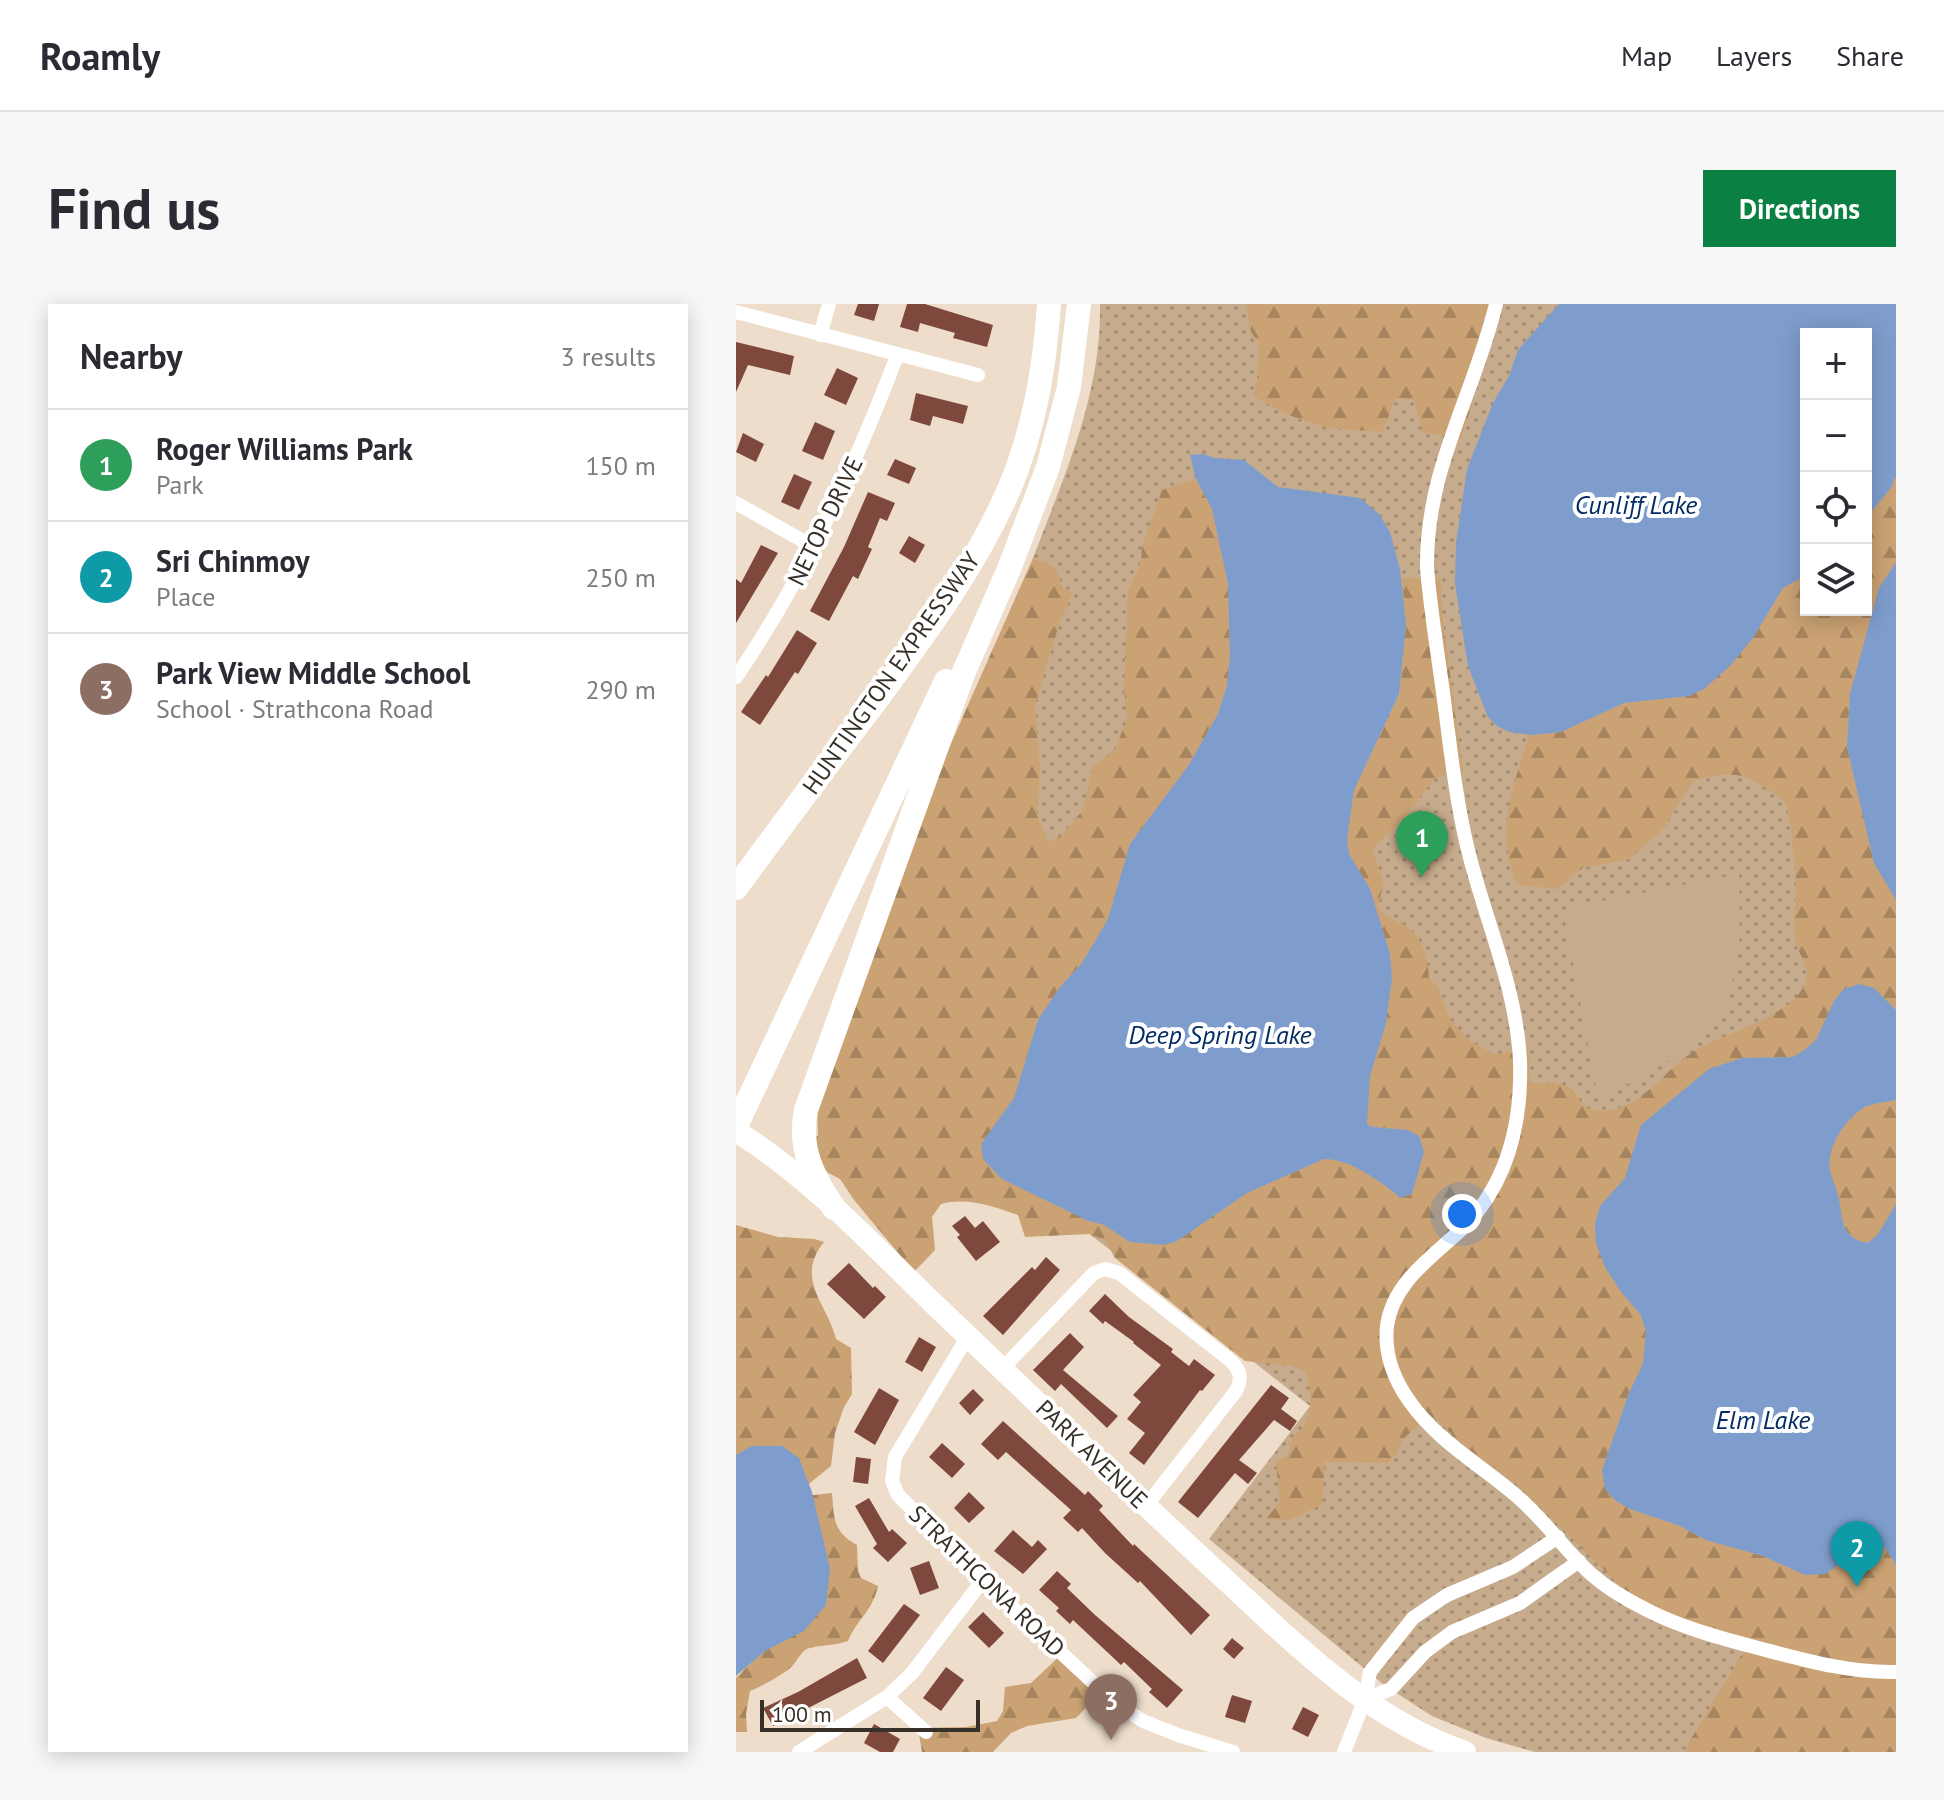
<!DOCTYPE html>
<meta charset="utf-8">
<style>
:root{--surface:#fff;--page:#f7f7f7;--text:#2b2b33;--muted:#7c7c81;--line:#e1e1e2;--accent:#0b8043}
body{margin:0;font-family:"PT Sans",sans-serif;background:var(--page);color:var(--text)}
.controls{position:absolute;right:24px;top:24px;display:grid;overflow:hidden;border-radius:0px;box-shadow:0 4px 20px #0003}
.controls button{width:72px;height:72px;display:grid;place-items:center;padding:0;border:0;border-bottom:2px solid var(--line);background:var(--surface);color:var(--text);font:40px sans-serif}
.scale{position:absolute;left:24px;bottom:20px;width:220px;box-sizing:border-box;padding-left:8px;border:4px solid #363028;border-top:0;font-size:22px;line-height:28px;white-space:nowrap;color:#363028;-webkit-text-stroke:6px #fff;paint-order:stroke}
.you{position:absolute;left:726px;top:910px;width:28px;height:28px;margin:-20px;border:6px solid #fff;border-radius:50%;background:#1a73e8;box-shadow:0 0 0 12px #1a73e833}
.badge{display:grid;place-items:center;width:52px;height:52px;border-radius:50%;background:var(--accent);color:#fff;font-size:26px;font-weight:700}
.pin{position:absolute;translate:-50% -66px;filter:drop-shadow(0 2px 4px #0008)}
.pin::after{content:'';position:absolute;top:42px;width:28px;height:24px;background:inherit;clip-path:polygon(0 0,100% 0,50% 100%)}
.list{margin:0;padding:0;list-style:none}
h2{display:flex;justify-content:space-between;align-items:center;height:104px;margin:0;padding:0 32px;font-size:34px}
h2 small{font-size:26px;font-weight:400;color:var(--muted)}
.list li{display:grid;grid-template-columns:52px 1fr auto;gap:24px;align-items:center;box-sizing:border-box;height:112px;padding:0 32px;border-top:2px solid var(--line)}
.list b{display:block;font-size:30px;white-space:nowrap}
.list p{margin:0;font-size:26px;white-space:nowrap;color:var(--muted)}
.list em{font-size:26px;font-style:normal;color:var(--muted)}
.icon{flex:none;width:44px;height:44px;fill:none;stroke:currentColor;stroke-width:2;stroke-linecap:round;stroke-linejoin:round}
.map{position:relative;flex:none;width:1160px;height:1448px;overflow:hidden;border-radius:0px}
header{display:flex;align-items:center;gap:48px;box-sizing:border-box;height:112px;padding:0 40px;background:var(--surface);border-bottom:2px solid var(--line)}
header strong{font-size:38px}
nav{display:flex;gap:44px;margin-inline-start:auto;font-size:28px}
.intro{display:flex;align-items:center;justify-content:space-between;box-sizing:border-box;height:192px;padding:0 48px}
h1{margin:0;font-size:56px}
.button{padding:20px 36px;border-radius:0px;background:var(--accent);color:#fff;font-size:28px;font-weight:700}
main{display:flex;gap:48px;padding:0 48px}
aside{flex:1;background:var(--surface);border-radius:0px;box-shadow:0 4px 20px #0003}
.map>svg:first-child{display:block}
</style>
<header>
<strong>Roamly</strong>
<nav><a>Map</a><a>Layers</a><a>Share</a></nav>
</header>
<div class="intro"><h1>Find us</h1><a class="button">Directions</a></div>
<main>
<aside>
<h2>Nearby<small>3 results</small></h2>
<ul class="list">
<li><span class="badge" style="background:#2e9e5b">1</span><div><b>Roger Williams Park</b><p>Park</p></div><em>150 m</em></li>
<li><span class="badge" style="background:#0f9aa8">2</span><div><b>Sri Chinmoy</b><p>Place</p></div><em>250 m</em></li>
<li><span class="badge" style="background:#8d6e63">3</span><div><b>Park View Middle School</b><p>School · Strathcona Road</p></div><em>290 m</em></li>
</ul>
</aside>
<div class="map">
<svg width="1160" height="1448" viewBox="0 0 1160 1448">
<defs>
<pattern id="grass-dots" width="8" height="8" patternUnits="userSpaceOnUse" patternTransform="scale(2)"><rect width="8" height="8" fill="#c6ab8c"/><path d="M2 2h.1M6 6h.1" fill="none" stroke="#a28c72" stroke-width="1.8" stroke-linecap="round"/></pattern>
<pattern id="forest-firs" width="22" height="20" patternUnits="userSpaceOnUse" patternTransform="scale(2)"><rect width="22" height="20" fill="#caa273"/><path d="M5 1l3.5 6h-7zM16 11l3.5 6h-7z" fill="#a5845e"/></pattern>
</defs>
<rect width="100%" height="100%" fill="#edddca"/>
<path fill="url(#grass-dots)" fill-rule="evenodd" d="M364,0H1160V1448H799L750,1434L696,1412L648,1381L473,1235L574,1102L319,903L201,841L318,264L297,254C328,173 366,89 364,0ZM1070,30H1130V306H1070Z"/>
<path fill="url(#forest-firs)" d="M510,0H767L725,135L687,128L678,96L660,94L646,128L593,124L552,111L517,92L521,76L523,39L515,28Z
M1160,171V258L1143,284L1114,390L1111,443L1138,559L1160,596V706L1159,703L1098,697L1080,736L1067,747L1057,753L1006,754L905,821L889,875L864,902L885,988L905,1011L910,1028L907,1060L893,1089L866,1166L894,1205L944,1222L970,1236L1027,1252L1069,1271L1110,1251L1119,1227H1132L1148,1243L1160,1260V1448H949L952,1440L1014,1337L932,1312L892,1289L780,1180L735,1147L694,1111L666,1136L661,1149L651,1159L589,1158L586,1201L553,1216L530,1215L544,1198L540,1158L552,1152L556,1133C578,1122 578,1086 568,1067L557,1062L509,1057L379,954L369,936L354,930L289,933L282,911C256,902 232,893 205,900L196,913L199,946L178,968L118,896L104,875L87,866L76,840L82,831L81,800L213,444L297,254L319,263L327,284L337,289L324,317L299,401L304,465L301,511L312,538L325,532L347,506L356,464L379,445L391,415L388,385L392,287L405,258L406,243L426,186L460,175L476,205L492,280L494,353L491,381L482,410L452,462L394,540L372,615L346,659L324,683L302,716L278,794L245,840L350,916L368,921L394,938L441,937L511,889L588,855C615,855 644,878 665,894L672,826L636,823L631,820L634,772L650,719L656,674L654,650L634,585L613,550L611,535L618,486L664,390L670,321L666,274L705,275L706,308L727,468L699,474L673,508L636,546L648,578L642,602C652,618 654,612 668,621C687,632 692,654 693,674L702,683L714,715L733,736L758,750L792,746L794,779C822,780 833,774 847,802C855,806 867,808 876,806C911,798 931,763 960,746C988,729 1062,711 1070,676C1074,661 1061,649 1059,635C1056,618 1060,598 1060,580C1060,569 1054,503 1048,497C1043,492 1034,487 1028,483C1001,465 988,470 959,476L944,496L930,522L894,555L847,564L821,585L782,581C757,528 778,482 793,431L825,428L888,399L953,392L994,362L1017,334L1047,284L1070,271V306H1130V214L1155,184Z
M1160,796V900L1142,930L1132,939C1102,932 1108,916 1102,891C1100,883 1096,875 1094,867C1090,843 1109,815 1129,803C1138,799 1150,798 1160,796Z
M0,921L42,933L78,935L88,938C58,975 92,1001 100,1035L115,1044L116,1090L108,1103L99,1129L95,1162L69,1183L0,1156Z
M96,1189C98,1214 97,1228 121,1241L122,1267L125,1274L142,1282C136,1308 122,1314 112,1337C100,1342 76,1341 69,1346C64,1350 61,1357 57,1361C52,1368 23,1384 14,1387L10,1410L11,1428H0V1374L44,1329L69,1192Z
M327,1349L366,1387L340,1414L291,1422L275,1429L257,1448H186L182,1424L230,1423L261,1417L267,1407L269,1383L295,1379Z"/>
<path fill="#c6ab8c" d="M1003,570L1004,632L991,708L952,744L910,772L862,793L829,617L840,602Z"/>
<path fill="#7e9dcc" d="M823,0H1160V171L1155,184L1130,214V30H1070V271L1047,284L1017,334L994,362L968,385L953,392L888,399L825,428L796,431L773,428L761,422L752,413L732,362L719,280L720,239L731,165L757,99L773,72L782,46Z
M467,150L479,154L508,156L542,183L624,194L643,210L654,228L664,265L670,321L663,390L618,486L611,535L613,550L634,585L654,650L656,674L650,719L634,772L631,820L636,823L672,826L683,832L688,848L676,890L665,894C645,878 615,855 588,855L511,889L441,937L428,941L394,938L368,921L350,916L266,875L247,855L245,840L278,794L302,716L324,683L346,659L372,615L394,540L452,462L482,410L491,381L494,353L492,280L476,205L460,175L454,151Z
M1160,258V596L1138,559L1111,443L1114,390L1143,284Z
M1123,680L1138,684L1160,706V796C1150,798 1138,799 1129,803C1109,815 1090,843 1094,867C1096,875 1100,883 1102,891C1108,915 1102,933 1132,939L1142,930L1160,900V1260L1148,1243L1132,1227H1119L1110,1252L1101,1262L1089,1270L1069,1271L1027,1252L970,1236L944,1222L894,1205L880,1197L869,1185L866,1166L893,1089L907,1060L910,1028L905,1011L885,988L869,963L860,939L859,920L864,902L889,874L905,821L973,765L1006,754L1057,753L1067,747L1080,736L1098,697L1108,685Z
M16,1142H46L63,1154L76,1188L94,1265L90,1301L68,1327L29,1347L0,1372V1151Z"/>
<path fill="#7f483d" d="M122,0H143L138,17L118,11Z
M171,0H189L257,21L251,43L217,34L219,29L184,19L182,28L164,23Z
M0,38L58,52L54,71L12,61L0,88Z
M101,64L122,74L110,101L88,91Z
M180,89L232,102L227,120L197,112L194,122L174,116Z
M79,118L99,127L87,156L66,147Z
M7,129L28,140L20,158L0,148Z
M159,155L180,164L173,180L151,171Z
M58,170L76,178L63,206L45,198Z
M132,188L159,199L151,217L144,214L132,243L136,245L122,275L117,272L93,317L74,307L108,243Z
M173,232L189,241L179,259L163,249Z
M25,241L42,249L0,319V275L5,279Z
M61,326L81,339L62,370L59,368L24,421L5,408L30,371L32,373Z
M229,912L239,924L247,917L264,938L240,957L221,933L224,931L216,922Z
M310,953L324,966L267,1031L247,1012L296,963L299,966Z
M113,959L137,984L139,982L150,993L128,1015L91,980Z
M369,990L393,1013L437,1045L435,1048L453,1062L458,1055L479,1071L466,1087L464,1086L408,1161L393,1149L409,1129L391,1115L405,1098L397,1091L425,1061L397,1039L398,1038L369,1017L367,1020L353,1007Z
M334,1029L348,1043L327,1066L382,1112L371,1124L325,1080L319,1087L297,1066Z
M183,1033L200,1043L186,1068L169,1058Z
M535,1081L553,1094L545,1105L561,1117L554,1127L538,1116L503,1156L521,1169L512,1180L499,1169L462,1214L442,1198Z
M143,1084L163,1096L139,1141L118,1128Z
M237,1085L248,1096L234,1111L223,1099Z
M267,1117L349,1191L352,1187L367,1202L363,1206L397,1242L398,1240L474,1311L455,1331L404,1277L402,1279L369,1249L346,1224L342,1228L327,1214L335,1206L270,1148L262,1156L245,1140Z
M206,1139L229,1160L216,1174L193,1153Z
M120,1153L135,1155L132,1180L117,1178Z
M233,1188L249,1204L233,1219L218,1204Z
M133,1194L153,1228L156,1225L171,1239L152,1258L137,1244L141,1240L119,1202Z
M277,1226L296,1243L302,1236L311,1245L287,1270L258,1247Z
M193,1257L203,1284L184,1291L174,1264Z
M321,1267L335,1280L331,1284L359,1311L447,1386L431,1404L413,1388L416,1385L388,1358L385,1361L337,1316L334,1320L320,1307L323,1304L303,1286Z
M168,1300L184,1311L147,1359L132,1347Z
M247,1308L268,1329L253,1344L232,1323Z
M496,1334L508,1344L498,1355L487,1345Z
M121,1354L131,1374L37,1422L27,1404L62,1388Z
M210,1363L228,1376L205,1407L187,1394Z
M496,1391L516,1397L509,1419L489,1413Z
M567,1403L583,1411L572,1433L556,1425Z
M138,1420L164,1435L157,1448H144L128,1439Z"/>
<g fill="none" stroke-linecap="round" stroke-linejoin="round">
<path stroke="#fff" stroke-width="14" d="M760,0C737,94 690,164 691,264C694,301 700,338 705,374C713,430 718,487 731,542C748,614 780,681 784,756C786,816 773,875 731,920C701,950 657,976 651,1022C648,1049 658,1076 674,1098C702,1138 748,1163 784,1195C810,1218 830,1247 855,1270C872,1285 891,1296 911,1306C946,1324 985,1334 1022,1344C1068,1356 1113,1369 1160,1368
M0,8L242,71
M84,31L93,0
M0,199L78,243
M0,373C68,274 118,164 161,52
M232,1032L159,1153L156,1177L162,1191L247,1276L378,1398L407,1417L442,1431L497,1448
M266,1065L358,969L369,965L383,969L495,1057C505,1067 506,1075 500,1087L410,1202
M151,1393L190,1428
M629,1395L655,1385L689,1348L716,1328L784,1299L843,1257
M63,1448L151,1393L176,1369L247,1276
M608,1448L629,1395L634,1368L677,1314L711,1291L777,1263L822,1233"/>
<path stroke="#fff" stroke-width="22" d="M0,827C75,874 136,940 200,1002C298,1095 395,1189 495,1281C564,1345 637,1417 729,1448"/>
<path stroke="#fff" stroke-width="24" d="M0,584C47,520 94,457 142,394C191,327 241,260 274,183C298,126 309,62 313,0
M0,822L210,377
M98,904C77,873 62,844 70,806L227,370L273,265L312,163L333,83L343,0"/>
</g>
<g text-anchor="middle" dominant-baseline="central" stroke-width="8" stroke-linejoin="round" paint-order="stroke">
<g font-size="24" fill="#363028" stroke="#fff">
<text transform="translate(89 217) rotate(-64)">NETOP DRIVE</text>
<text transform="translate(155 369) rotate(-55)">HUNTINGTON EXPRESSWAY</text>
<text transform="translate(356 1150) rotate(44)">PARK AVENUE</text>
<text transform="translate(251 1277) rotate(44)">STRATHCONA ROAD</text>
</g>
<g font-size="26" font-style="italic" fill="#032c64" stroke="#fff">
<text x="900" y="200">Cunliff Lake</text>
<text x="484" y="730">Deep Spring Lake</text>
<text x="1027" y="1115">Elm Lake</text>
</g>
</g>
</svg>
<div class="controls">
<button>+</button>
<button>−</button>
<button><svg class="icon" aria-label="locate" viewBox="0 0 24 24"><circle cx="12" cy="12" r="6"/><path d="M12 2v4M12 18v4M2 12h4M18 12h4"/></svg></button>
<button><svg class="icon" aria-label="layers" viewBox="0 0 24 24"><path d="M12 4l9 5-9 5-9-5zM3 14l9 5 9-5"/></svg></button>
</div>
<div class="scale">100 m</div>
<div class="you"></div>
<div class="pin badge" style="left:686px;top:573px;background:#2e9e5b">1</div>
<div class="pin badge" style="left:1121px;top:1283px;background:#0f9aa8">2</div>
<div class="pin badge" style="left:375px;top:1436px;background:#8d6e63">3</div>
</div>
</main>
